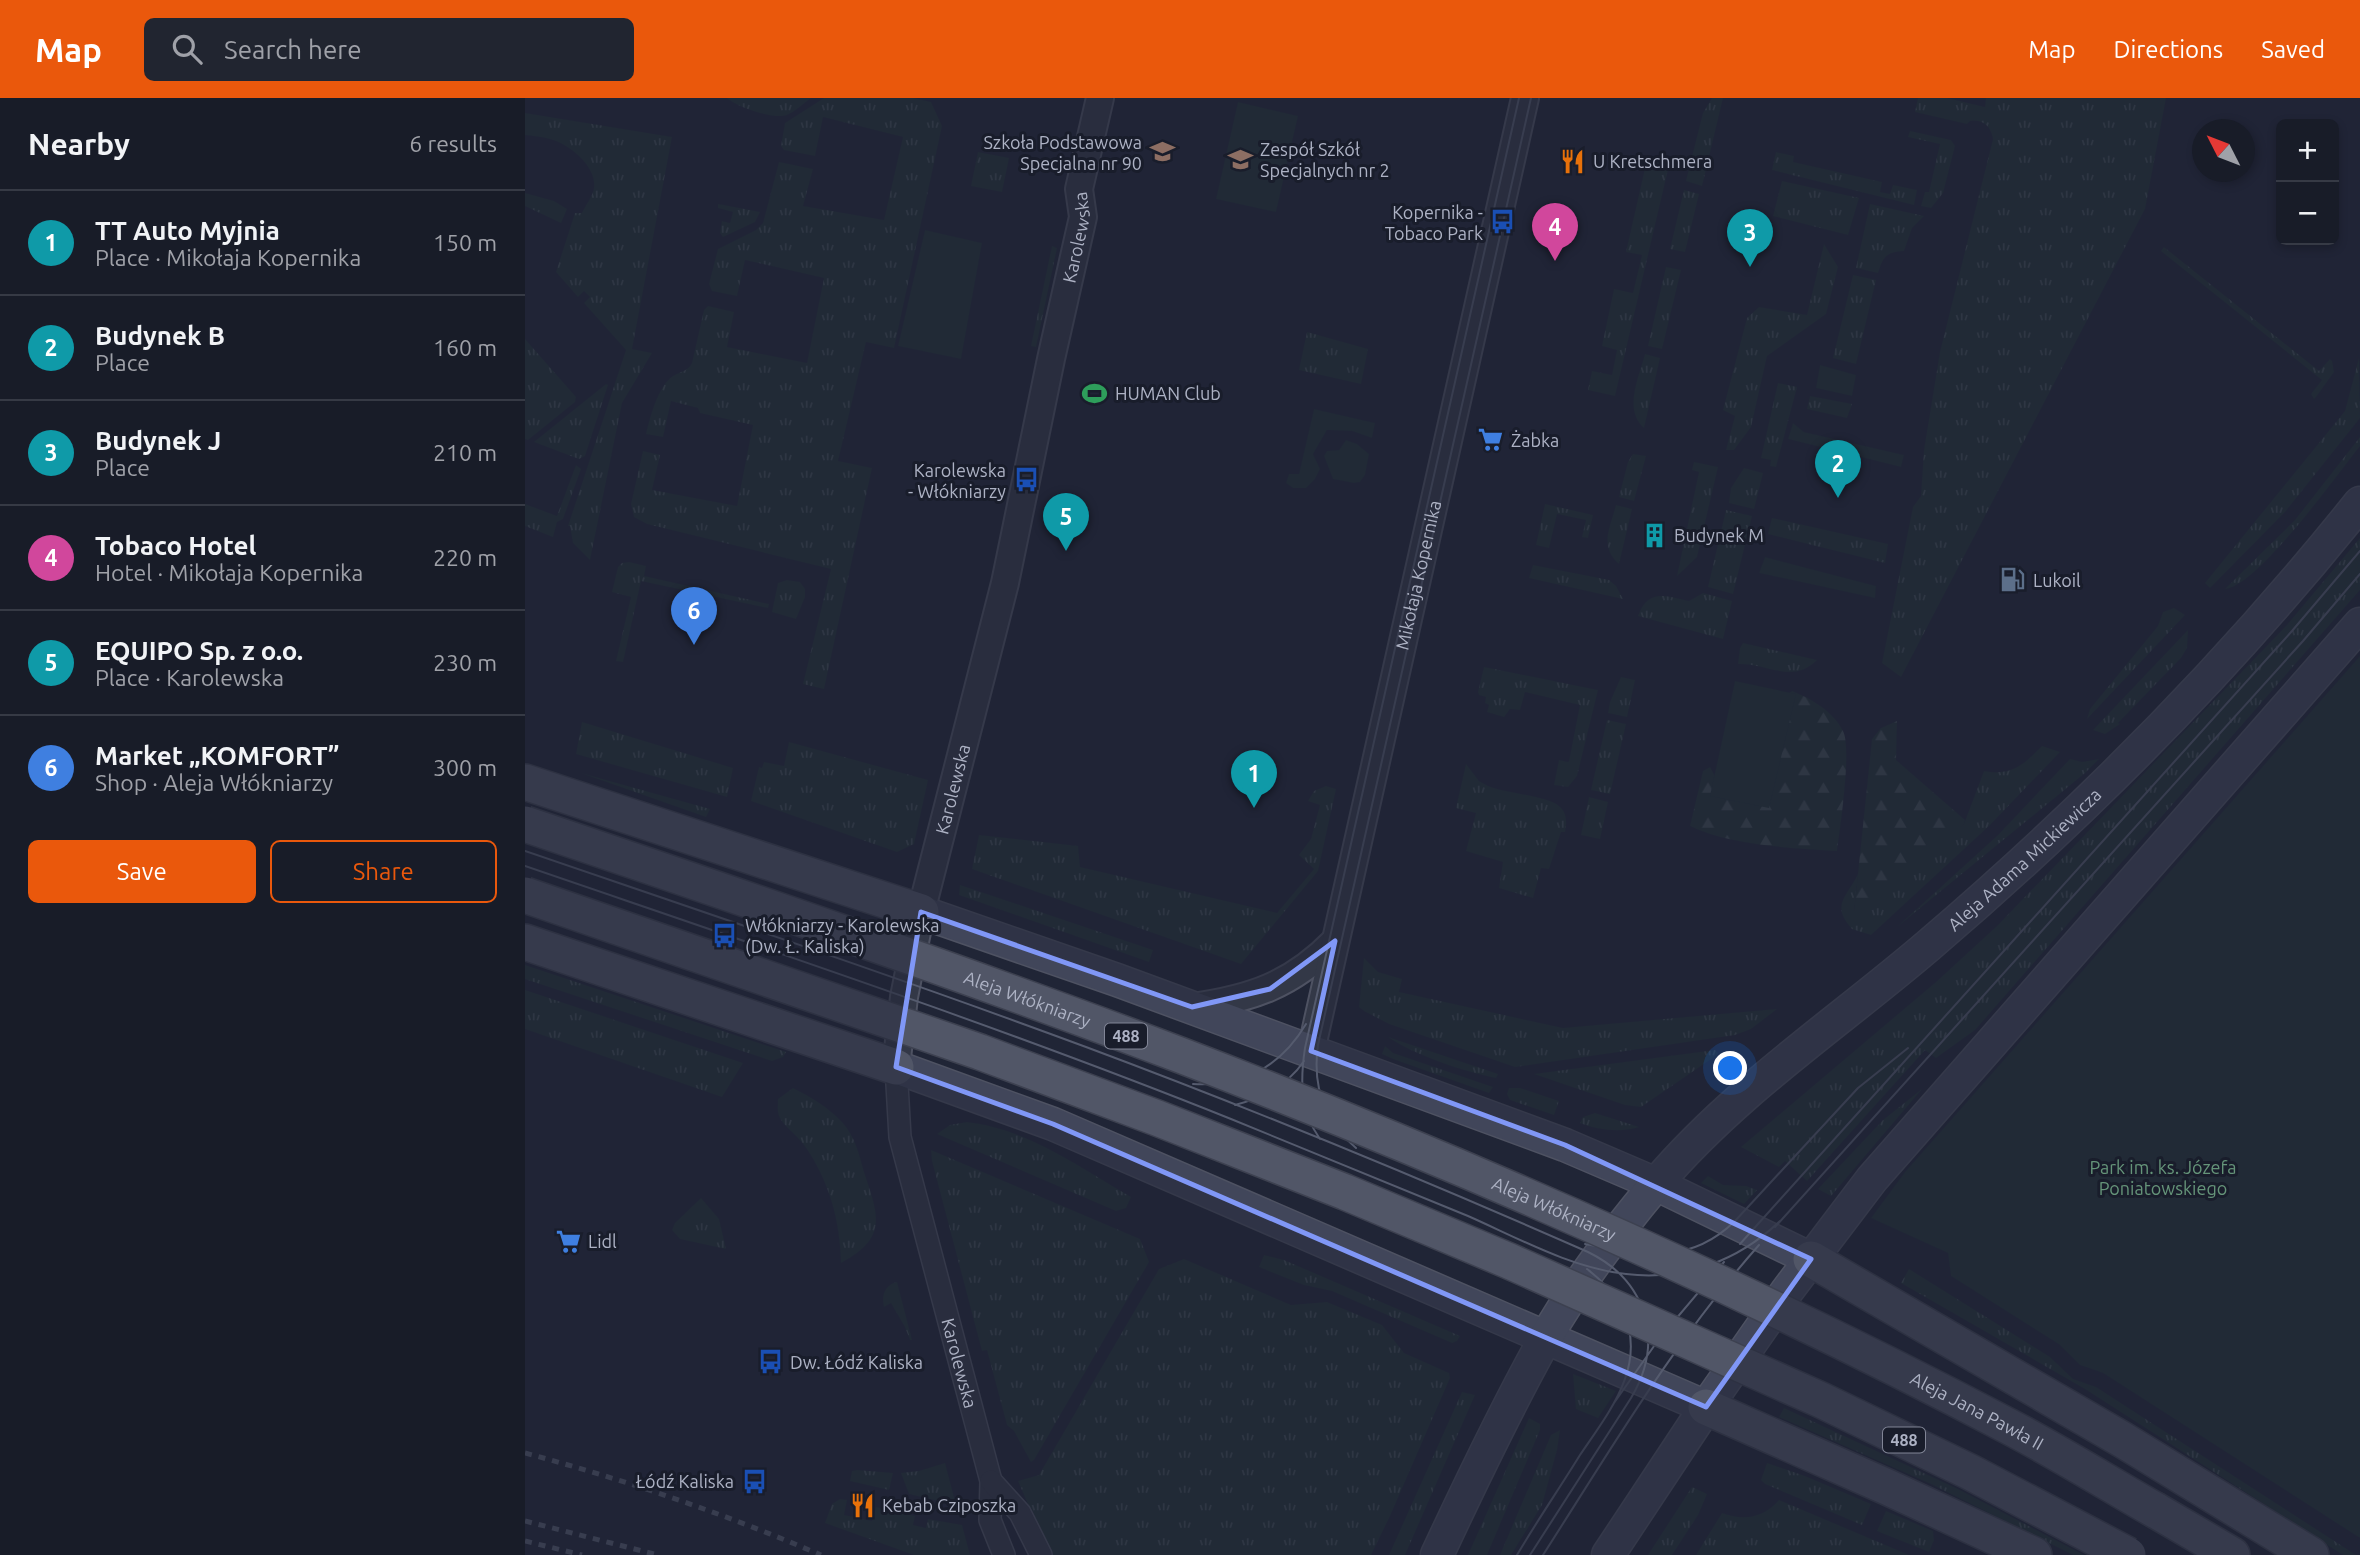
<!DOCTYPE html>
<meta charset="utf-8">
<style>
:root{--surface:#181c28;--page:#212530;--text:#f1f3f6;--muted:#9fa1a8;--line:#363a45;--accent:#ea580c}
body{margin:0;font-family:Ubuntu,sans-serif;background:var(--page);color:var(--text)}
.controls{position:absolute;right:21px;top:21px;display:grid;overflow:hidden;border-radius:10px;box-shadow:0 4px 10px #0003}
.controls button{width:63px;height:63px;display:grid;place-items:center;padding:0;border:0;border-bottom:2px solid var(--line);background:var(--surface);color:var(--text);font:35px sans-serif}
.compass{position:absolute;left:1667px;top:21px;width:63px;height:63px;border-radius:50%;background:var(--surface);box-shadow:0 4px 10px #0003;rotate:312deg}
.you{position:absolute;left:1206px;top:971px;width:24px;height:24px;margin:-18px;border:5px solid #fff;border-radius:50%;background:#1a73e8;box-shadow:0 0 0 10px #1a73e833}
.badge{display:grid;place-items:center;width:46px;height:46px;border-radius:50%;background:var(--accent);color:#fff;font-size:23px;font-weight:700}
.pin{position:absolute;translate:-50% -58px;filter:drop-shadow(0 2px 4px #0008)}
.pin::after{content:'';position:absolute;top:37px;width:24px;height:21px;background:inherit;clip-path:polygon(0 0,100% 0,50% 100%)}
.list{margin:0;padding:0;list-style:none}
h2{display:flex;justify-content:space-between;align-items:center;height:91px;margin:0;padding:0 28px;font-size:30px}
h2 small{font-size:23px;font-weight:400;color:var(--muted)}
.list li{display:grid;grid-template-columns:46px 1fr auto;gap:21px;align-items:center;box-sizing:border-box;height:105px;padding:0 28px;border-top:2px solid var(--line)}
.list b{display:block;font-size:26px;white-space:nowrap}
.list p{margin:0;font-size:23px;white-space:nowrap;color:var(--muted)}
.list em{font-size:23px;font-style:normal;color:var(--muted)}
.actions{display:flex;gap:14px;padding:21px 28px}
.actions a{flex:1;padding:16px 0;border:2px solid var(--accent);border-radius:10px;text-align:center;font-size:24px;color:var(--accent)}
.actions .main{background:var(--accent);color:#fff}
.icon{flex:none;width:38px;height:38px;fill:none;stroke:currentColor;stroke-width:2;stroke-linecap:round;stroke-linejoin:round}
.map{position:relative;flex:none;width:1835px;height:1457px;overflow:hidden}
header{display:flex;align-items:center;gap:42px;box-sizing:border-box;height:98px;padding:0 35px;background:var(--accent);color:#fff}
header strong{font-size:33px}
nav{display:flex;gap:38px;margin-inline-start:auto;font-size:24px}
.search{width:490px;height:63px;background:var(--page);display:flex;align-items:center;gap:18px;box-sizing:border-box;padding:0 24px;border-radius:10px;color:var(--muted);font-size:26px}
main{display:flex}
aside{flex:1;background:var(--surface)}
.map>svg:first-child{display:block}
</style>
<header>
<strong>Map</strong>
<div class="search"><svg class="icon" aria-label="search" viewBox="0 0 24 24"><circle cx="10" cy="10" r="6"/><path d="M15 15l6 6"/></svg>Search here</div>
<nav><a>Map</a><a>Directions</a><a>Saved</a></nav>
</header>
<main>
<aside>
<h2>Nearby<small>6 results</small></h2>
<ul class="list">
<li><span class="badge" style="background:#0f9aa8">1</span><div><b>TT Auto Myjnia</b><p>Place · Mikołaja Kopernika</p></div><em>150 m</em></li>
<li><span class="badge" style="background:#0f9aa8">2</span><div><b>Budynek B</b><p>Place</p></div><em>160 m</em></li>
<li><span class="badge" style="background:#0f9aa8">3</span><div><b>Budynek J</b><p>Place</p></div><em>210 m</em></li>
<li><span class="badge" style="background:#d1479c">4</span><div><b>Tobaco Hotel</b><p>Hotel · Mikołaja Kopernika</p></div><em>220 m</em></li>
<li><span class="badge" style="background:#0f9aa8">5</span><div><b>EQUIPO Sp. z o.o.</b><p>Place · Karolewska</p></div><em>230 m</em></li>
<li><span class="badge" style="background:#3f7fe0">6</span><div><b>Market „KOMFORT”</b><p>Shop · Aleja Włókniarzy</p></div><em>300 m</em></li>
</ul>
<div class="actions"><a class="main">Save</a><a>Share</a></div>
</aside>
<div class="map">
<svg width="1835" height="1457" viewBox="0 0 1835 1457">
<defs>
<pattern id="grass-tufts" width="24" height="20" patternUnits="userSpaceOnUse" patternTransform="scale(1.75)"><rect width="24" height="20" fill="#223137"/><path d="M3 7l-1-3M5 7V3M7 7l1-3M15 17l-1-3M17 17v-4M19 17l1-3" fill="none" stroke="#3f4c52"/></pattern>
<pattern id="forest-firs" width="22" height="20" patternUnits="userSpaceOnUse" patternTransform="scale(1.75)"><rect width="22" height="20" fill="#223137"/><path d="M5 1l3.5 6h-7zM16 11l3.5 6h-7z" fill="#3f4c52"/></pattern>
</defs>
<rect width="100%" height="100%" fill="#202536"/>
<path fill="url(#grass-tufts)" d="M202,0H286C279,5 270,14 262,17C250,22 211,9 202,0Z
M299,0H388L406,4L417,28L369,250L341,244L313,363L347,370L299,591L278,586L306,471L122,426L109,419L106,406L118,353L135,357L127,392L212,408L228,327L175,315L173,310L146,303L138,339L121,336C125,319 133,288 148,278C156,273 162,274 167,265L179,212L183,208L209,214L202,249L282,265L299,180L220,162L212,198L187,193L184,186L193,151L231,132L238,125L254,64L288,71L278,108L359,122L378,39L298,19L290,58L259,52L256,48L260,25Z
M1187,0H1198L1177,88L1161,83L1178,15Z
M1393,0H1422L1460,9L1461,0H1641L1620,111L1376,579L1357,565L1388,409L1396,398L1399,352L1415,254L1468,41C1466,29 1459,21 1445,23L1442,26L1390,14Z
M0,15L147,39L107,251L127,255L97,305L65,462L48,445L45,428H43L101,252L59,205L65,199L59,193L53,199L31,174L50,115H57C60,108 68,98 69,90C72,69 45,47 28,42C19,39 9,38 0,37Z
M1385,33L1426,42L1430,48L1418,95L1406,110L1396,108L1400,94H1404L1415,46L1383,39Z
M453,54L484,60L477,94L446,88Z
M1251,54L1269,58L1268,64L1357,84L1355,94L1365,96L1368,87L1392,92L1389,107L1247,72Z
M1123,57L1145,63L1090,298L1063,292L1067,273L1087,277L1092,252L1077,248L1089,191L1108,195L1117,157L1101,154Z
M1257,83L1334,100L1323,137L1248,118Z
M1159,92L1174,96L1160,154L1145,151Z
M0,95L29,103L42,111L36,125L0,108Z
M193,106L199,107L235,114L230,124L198,139L195,135L197,123L205,125L208,114L193,110Z
M1345,106L1399,118L1387,130L1379,153C1361,154 1358,159 1353,175L1331,170Z
M1299,146L1313,169L1301,216L1242,258L1226,329L1209,352H1201L1210,318L1198,312L1222,220L1234,209L1282,217Z
M527,148L532,150L511,249L506,248Z
M1639,149L1794,273L1805,261L1807,263L1809,274L1791,299L1789,301L1786,296L1797,282L1636,153Z
M1141,169L1156,172L1137,251L1123,248Z
M1328,177L1351,182L1331,266L1308,260Z
M782,234L843,251L836,286L774,272Z
M0,241L51,299L50,304L3,342L0,341Z
M1120,256L1135,260L1119,330C1098,312 1114,279 1120,256Z
M1834,260L1835,320L1760,414L1685,490L1680,485L1820,313Z
M1253,285L1272,289L1251,369L1245,368L1246,362L1236,360Z
M81,286L83,287L60,358L54,361L9,344Z
M1285,298L1327,306L1322,320L1282,311Z
M1835,339V348C1812,377 1732,489 1700,491L1770,422Z
M1108,356L1121,358L1109,403L1094,399L1103,364Z
M1169,364L1193,369L1172,459L1152,478L1174,374L1167,372Z
M51,367L56,371L38,421L32,424L28,439L0,428V406L32,418Z
M1219,370L1238,375L1229,411L1204,405L1206,390Z
M1020,406L1068,417L1063,440L1057,439L1061,422L1032,416L1024,450L1011,447Z
M1091,407L1107,411L1094,466C1074,448 1085,430 1091,407Z
M1201,412L1227,418L1208,496L1183,489Z
M1247,420L1363,446L1360,465L1243,436Z
M1835,440V492L1450,932L1411,960L1400,952L1282,1083L1260,1063L1254,1069L1216,1049L1411,884L1472,828L1761,528Z
M104,464L121,468L119,478L244,506L243,510L116,483L98,564L91,563L106,499L87,494L93,469L97,465Z
M1008,467L1084,482L1091,488L1098,501L1004,480Z
M262,482L275,484L280,491V499L271,521L247,514L253,485Z
M1178,495L1207,503L1198,541L1113,518C1123,490 1141,498 1164,503Z
M1649,510L1660,517L1562,621L1565,611L1633,528L1638,514Z
M1663,532L1662,550L1656,560L1593,625L1595,626L1580,636L1568,632Z
M1218,545L1292,562C1267,587 1243,565 1213,566L1215,550Z
M959,569L1073,592L1052,678L1043,689L1029,687L1034,662L1043,664L1044,663L1055,607L1000,594L995,612L985,611L979,619L962,614L964,607L960,605L961,599L954,597L953,594Z
M1096,579L1110,582L1102,619L1083,615L1085,604Z
M1082,622L1101,626L1085,696L1066,692Z
M57,624L208,670L202,699L51,656Z
M264,644L403,682L389,746L372,754L226,703L234,669L237,670L239,664L259,668Z
M1517,648L1535,654L1464,728L1346,837L1327,831C1305,807 1322,799 1333,776L1329,814L1439,726L1459,673C1487,678 1498,667 1517,648Z
M1545,661L1557,664L1574,661L1560,675L1372,829L1473,737Z
M941,666L954,683L963,688C980,695 1022,698 1034,708C1042,714 1042,725 1040,734H1036L1024,771L1016,770L1008,800L974,790L978,764L941,753L951,715L931,710Z
M56,675L185,711L181,719Z
M801,688L811,691L793,773L716,866L447,771L454,737L553,748L555,769L752,815L789,771L774,757L786,741L795,707L783,703L789,693Z
M1064,699L1083,704L1075,741L1056,737Z
M435,787L628,852L624,864L434,797Z
M839,860L853,874L877,881L874,894L1038,930L1252,911L1226,931L1210,937L990,969L864,926L839,913L834,909Z
M0,867L261,954L258,959L247,963L0,881Z
M0,892L218,965L197,999L0,931Z
M863,939L973,976L971,980C940,974 889,957 863,939Z
M860,948L868,955L968,989L964,995L868,961L857,956Z
M1190,952L1193,955L1192,957L1116,1009L1100,1007L1009,976Z
M268,990C286,999 303,1009 317,1024C330,1038 334,1056 339,1074C353,1117 364,1139 316,1165C315,1122 304,1082 279,1047C272,1037 258,1028 254,1018C252,1013 253,1006 253,1001Z
M984,990H995L1034,1003L1029,1017L985,1002L982,996Z
M1397,991L1306,1098L1293,1091L1358,1022Z
M1070,1015L1114,1029C1096,1035 1072,1032 1055,1025L1058,1019Z
M442,1024C503,1031 554,1069 606,1099L601,1110L591,1113L412,1036L425,1027Z
M406,1052L615,1141L624,1164L509,1362L506,1364L489,1333L482,1327L462,1252L457,1253L407,1063Z
M1183,1078L1198,1087L1221,1088L1232,1092L1219,1106L1176,1085Z
M176,1100L194,1121L201,1151L155,1141L147,1132L150,1125Z
M739,1157L759,1162L935,1238L932,1243L927,1245L807,1193L779,1187L734,1169Z
M659,1161L766,1207L802,1204L857,1227L879,1255L924,1275L925,1280L865,1418L846,1457H525L493,1383L514,1377L634,1171Z
M1384,1171L1525,1259L1548,1281L1571,1289L1831,1457H1818L1560,1291L1376,1185Z
M372,1184L387,1242H385L380,1229L366,1205L359,1209C356,1197 360,1187 372,1184Z
M1048,1276L1091,1293L1073,1320L1051,1311Z
M937,1294L950,1297L880,1457H864Z
M1259,1310L1433,1391L1559,1457H1548L1406,1386L1254,1319Z
M1004,1320L1015,1326V1332L962,1457H943Z
M1035,1332L1032,1352L1017,1407L986,1457H975L1026,1337Z
M420,1365L431,1407L384,1396L376,1375L394,1373Z
M1242,1365L1280,1378L1346,1406L1337,1427L1240,1386L1236,1382Z
M332,1372L368,1375L364,1392L325,1383L327,1373Z
M1167,1389L1182,1396L1173,1417L1147,1457H1123Z
M315,1401L322,1402L319,1417L347,1423L351,1409L390,1418L388,1427L401,1430L403,1421L437,1427L445,1457H389L300,1425L307,1406Z
M1254,1402L1384,1457H1171L1197,1415C1219,1423 1238,1420 1254,1402Z
M1361,1413L1408,1433L1409,1442L1404,1454L1352,1433Z"/>
<path fill="url(#forest-firs)" d="M1267,593C1287,601 1308,613 1318,633C1327,650 1315,731 1312,753C1268,750 1206,748 1165,728L1178,673L1185,669L1194,686L1253,604Z
M1372,623L1371,662L1440,722L1439,726L1331,826L1329,814L1347,641L1356,630Z"/>
<path fill="#223137" d="M713,4L773,18L751,114L691,101Z
M400,132L457,145L436,261L373,248Z
M1295,267L1331,277L1327,298L1291,290Z
M789,311L850,325L847,340L827,333L802,332L788,356L795,371L790,381L781,390H768L761,385L764,376H774Z
M1268,325L1279,334L1379,357L1376,369L1263,341Z
M821,342L832,346L844,356L840,377L835,384L829,385L808,381L799,358L802,353L814,352Z
M1240,459L1351,488L1350,500L1234,475Z
M1835,558V1440L1578,1275L1555,1267L1535,1247L1426,1178L1423,1155L1346,1120L1380,1074Z
M1210,583L1271,596L1244,710L1185,698Z"/>
<g fill="none" stroke-linecap="round" stroke-linejoin="round">
<defs>
<g id="minor">
<path id="s1" d="M371,969L375,1039L466,1383L465,1422L479,1457"/>
<path d="M466,1383L495,1415L516,1457"/>
</g>
<g id="tertiary">
<path d="M667,909C726,901 767,887 810,843"/>
<path id="s2" d="M786,953L1000,0"/>
<path id="s3" d="M371,969L379,899L396,814L480,485L526,261L558,119L554,91L575,0"/>
</g>
<g id="secondary">
<path d="M396,814L592,882L1040,1047L1131,1086L1286,1161"/>
<path d="M371,969L528,1026L1181,1309"/>
<path id="s4" d="M912,1457C946,1384 981,1311 1020,1241C1051,1186 1091,1134 1132,1085C1210,993 1313,925 1404,847C1560,714 1707,565 1835,405"/>
<path d="M1083,1457L1181,1309L1262,1193L1347,1081L1835,526"/>
</g>
<path id="primary" d="M0,684L396,814
M0,844L371,969
M1286,1161L1598,1342L1786,1457
M1181,1309L1362,1389L1509,1457
M1630,1412L1707,1457"/>
</defs>
<use href="#minor" stroke="#4e5262" stroke-width="24"/>
<use href="#tertiary" stroke="#4e5262" stroke-width="30"/>
<use href="#secondary" stroke="#4e5262" stroke-width="35"/>
<use href="#primary" stroke="#3d4150" stroke-width="38"/>
<use href="#minor" stroke="#333847" stroke-width="21"/>
<use href="#tertiary" stroke="#333847" stroke-width="26"/>
<use href="#secondary" stroke="#41465a" stroke-width="32"/>
<use href="#primary" stroke="#515667" stroke-width="35"/>
<path stroke="#555b6e" stroke-width="2" d="M0,753C187,817 375,880 561,949C730,1012 897,1081 1063,1154C1122,1183 1140,1243 1106,1300L1005,1457
M0,768C236,849 474,928 706,1021C785,1053 864,1085 943,1118C993,1140 1046,1170 1101,1176C1159,1183 1213,1163 1255,1123
M668,986C718,989 756,968 781,926
M710,1007C737,1000 763,987 779,963
M795,1041C775,1013 775,983 780,950L994,0
M831,1050C799,1023 787,989 793,947L1006,0
M1250,1129L1778,543L1835,476
M1060,1146C1117,1157 1164,1168 1210,1123L1333,990L1383,950
M1215,1146L1767,533L1835,453
M1089,1305L1134,1241L1199,1164
M992,1457C1012,1423 1034,1391 1055,1357C1084,1314 1124,1266 1097,1211C1088,1195 1077,1182 1062,1171
M1018,1457C1086,1351 1150,1242 1234,1147"/>
<path stroke="#555b6e" stroke-width="5" stroke-dasharray="7 7" stroke-linecap="butt" d="M0,1355C101,1382 200,1416 296,1457
M0,1423L133,1457
M0,1443L57,1457"/>
<defs>
<g id="primary-bridge">
<path id="s5" d="M0,726C219,800 438,875 655,957C937,1065 1215,1187 1483,1328C1533,1354 1581,1384 1630,1412"/>
<path d="M0,797L455,954L632,1020L820,1094L984,1163L1296,1302L1445,1374L1603,1457"/>
</g>
</defs>
<use href="#primary-bridge" stroke="#3d4150" stroke-width="38" stroke-linecap="butt"/>
<use href="#primary-bridge" stroke="#515667" stroke-width="35"/>
</g>
<path d="M0 0H1835V1457H0ZM396,814L667,909L745,891L810,843L786,953L1040,1047L1286,1161L1181,1309L528,1026L371,969Z" fill="#202536" fill-opacity=".55" fill-rule="evenodd"/>
<path fill="none" stroke="#8097f6" stroke-width="5" stroke-linejoin="round" d="M396,814L667,909L745,891L810,843L786,953L1040,1047L1286,1161L1181,1309L528,1026L371,969Z"/>
<defs>
<symbol id="school-bare" viewBox="-9 -9 18 18"><path d="M0-5L7-2L0 1L-7-2ZM-4 1L0 2.5L4 1V4Q0 6-4 4Z" fill="#8d6e63" stroke="#191d2b" stroke-width="2.5" paint-order="stroke"/></symbol>
<symbol id="restaurant-bare" viewBox="-9 -9 18 18"><path d="M-5-6h1v4h1v-4h1v4h1v-4h1v5L-1.5 .5V6h-2V.5L-5-1ZM5-6V6H3V1.5H1.5Q1.5-4 5-6Z" fill="#e8710a" stroke="#191d2b" stroke-width="2.5" paint-order="stroke"/></symbol>
<symbol id="bus-bare" viewBox="-9 -9 18 18"><path d="M-5-6H5V4H4V6H2V4H-2V6H-4V4H-5ZM-3.5-4V0h7V-4ZM-3.5 1.2v1.5H-2V1.2ZM2 1.2v1.5H3.5V1.2Z" fill="#1a4fb4" stroke="#191d2b" stroke-width="2.5" paint-order="stroke"/></symbol>
<symbol id="stadium-bare" viewBox="-9 -9 18 18"><path d="M0-5a6.5 5 0 1 0 0 10a6.5 5 0 1 0 0-10ZM-3.5-1.8h7v3.6h-7Z" fill="#2e9e5b" stroke="#191d2b" stroke-width="2.5" paint-order="stroke"/></symbol>
<symbol id="supermarket-bare" viewBox="-9 -9 18 18"><path d="M-6-5.5h2.5l.6 2H6L4.5 2H-2.5L-4.4-4H-6ZM-1.5 3.2a1.3 1.3 0 1 0 .1 0ZM3 3.2a1.3 1.3 0 1 0 .1 0Z" fill="#3f7fe0" stroke="#191d2b" stroke-width="2.5" paint-order="stroke"/></symbol>
<symbol id="building-bare" viewBox="-9 -9 18 18"><path d="M-4-6H4V6H1V3H-1V6H-4ZM-2.5-4.3h1.7v1.8h-1.7ZM.8-4.3h1.7v1.8H.8ZM-2.5-1h1.7V.8h-1.7ZM.8-1h1.7V.8H.8Z" fill="#0f9aa8" stroke="#191d2b" stroke-width="2.5" paint-order="stroke"/></symbol>
<symbol id="fuel-bare" viewBox="-9 -9 18 18"><path d="M-5.5-6h7V0h2V4h1.3V-2.5L3-4.5l.8-.8L6-3V5H2.5V1h-1V6h-7ZM-4.2-4.7v3.2H.2V-4.7Z" fill="#5c6f8a" stroke="#191d2b" stroke-width="2.5" paint-order="stroke"/></symbol>
</defs>
<g fill-rule="evenodd">
<use href="#school-bare" x="620" y="36" width="35" height="35"/>
<use href="#school-bare" x="698" y="44" width="35" height="35"/>
<use href="#restaurant-bare" x="1030" y="46" width="35" height="35"/>
<use href="#bus-bare" x="960" y="106" width="35" height="35"/>
<use href="#stadium-bare" x="552" y="278" width="35" height="35"/>
<use href="#supermarket-bare" x="948" y="324" width="35" height="35"/>
<use href="#bus-bare" x="484" y="364" width="35" height="35"/>
<use href="#building-bare" x="1112" y="420" width="35" height="35"/>
<use href="#fuel-bare" x="1470" y="464" width="35" height="35"/>
<use href="#bus-bare" x="182" y="820" width="35" height="35"/>
<use href="#supermarket-bare" x="26" y="1126" width="35" height="35"/>
<use href="#bus-bare" x="228" y="1246" width="35" height="35"/>
<use href="#bus-bare" x="212" y="1366" width="35" height="35"/>
<use href="#restaurant-bare" x="320" y="1390" width="35" height="35"/>
</g>
<g text-anchor="middle" dominant-baseline="central" stroke-width="6" stroke-linejoin="round" paint-order="stroke">
<g fill="#191d2b" stroke="#818596" stroke-width="2">
<rect x="580" y="925.5" width="42" height="25" rx="5"/>
<rect x="1358" y="1329.5" width="42" height="25" rx="5"/>
</g>
<g font-size="16" font-weight="bold" fill="#adb2c4">
<text x="601" y="938">488</text>
<text x="1379" y="1342">488</text>
</g>
<g font-size="18" fill="#adb2c4" stroke="#191d2b" text-anchor="start">
<text x="617" y="44" text-anchor="end">Szkoła Podstawowa<tspan x="617" dy="21">Specjalna nr 90</tspan></text>
<text x="735" y="51">Zespół Szkół<tspan x="735" dy="21">Specjalnych nr 2</tspan></text>
<text x="1068" y="63">U Kretschmera</text>
<text x="958" y="114" text-anchor="end">Kopernika -<tspan x="958" dy="21">Tobaco Park</tspan></text>
<text x="590" y="295">HUMAN Club</text>
<text x="986" y="342">Żabka</text>
<text x="481" y="372" text-anchor="end">Karolewska<tspan x="481" dy="21">- Włókniarzy</tspan></text>
<text x="1149" y="437">Budynek M</text>
<text x="1508" y="482">Lukoil</text>
<text x="220" y="827">Włókniarzy - Karolewska<tspan x="220" dy="21">(Dw. Ł. Kaliska)</tspan></text>
<text x="63" y="1143">Lidl</text>
<text x="265" y="1264">Dw. Łódź Kaliska</text>
<text x="209" y="1383" text-anchor="end">Łódź Kaliska</text>
<text x="357" y="1407">Kebab Cziposzka</text>
</g>
<g font-size="18" fill="#adb2c4" stroke="#191d2b">
<text stroke="none"><textPath href="#s3" startOffset="850">Karolewska</textPath></text>
<text stroke="none"><textPath href="#s2" startOffset="488">Mikołaja Kopernika</textPath></text>
<text stroke="none"><textPath href="#s3" startOffset="284">Karolewska</textPath></text>
<text stroke="none"><textPath href="#s4" startOffset="924">Aleja Adama Mickiewicza</textPath></text>
<text stroke="none"><textPath href="#s5" startOffset="532">Aleja Włókniarzy</textPath></text>
<text stroke="none"><textPath href="#s5" startOffset="1099">Aleja Włókniarzy</textPath></text>
<text stroke="none"><textPath href="#s1" startOffset="304">Karolewska</textPath></text>
<text stroke="none"><textPath href="#s5" startOffset="1568">Aleja Jana Pawła II</textPath></text>
</g>
<g font-size="18" fill="#659479" stroke="#191d2b">
<text x="1638" y="1069">Park im. ks. Józefa<tspan x="1638" dy="21">Poniatowskiego</tspan></text>
</g>
</g>
</svg>
<div class="controls">
<button>+</button>
<button>−</button>
</div>
<svg class="compass" viewBox="-18 -18 36 36"><path d="M0-13l5 13h-10z" fill="#e53935"/><path d="M0 13l5-13h-10z" fill="#9fa1a8"/></svg>
<div class="you"></div>
<div class="pin badge" style="left:729px;top:710px;background:#0f9aa8">1</div>
<div class="pin badge" style="left:1313px;top:400px;background:#0f9aa8">2</div>
<div class="pin badge" style="left:1225px;top:169px;background:#0f9aa8">3</div>
<div class="pin badge" style="left:1030px;top:163px;background:#d1479c">4</div>
<div class="pin badge" style="left:541px;top:453px;background:#0f9aa8">5</div>
<div class="pin badge" style="left:169px;top:547px;background:#3f7fe0">6</div>
</div>
</main>
